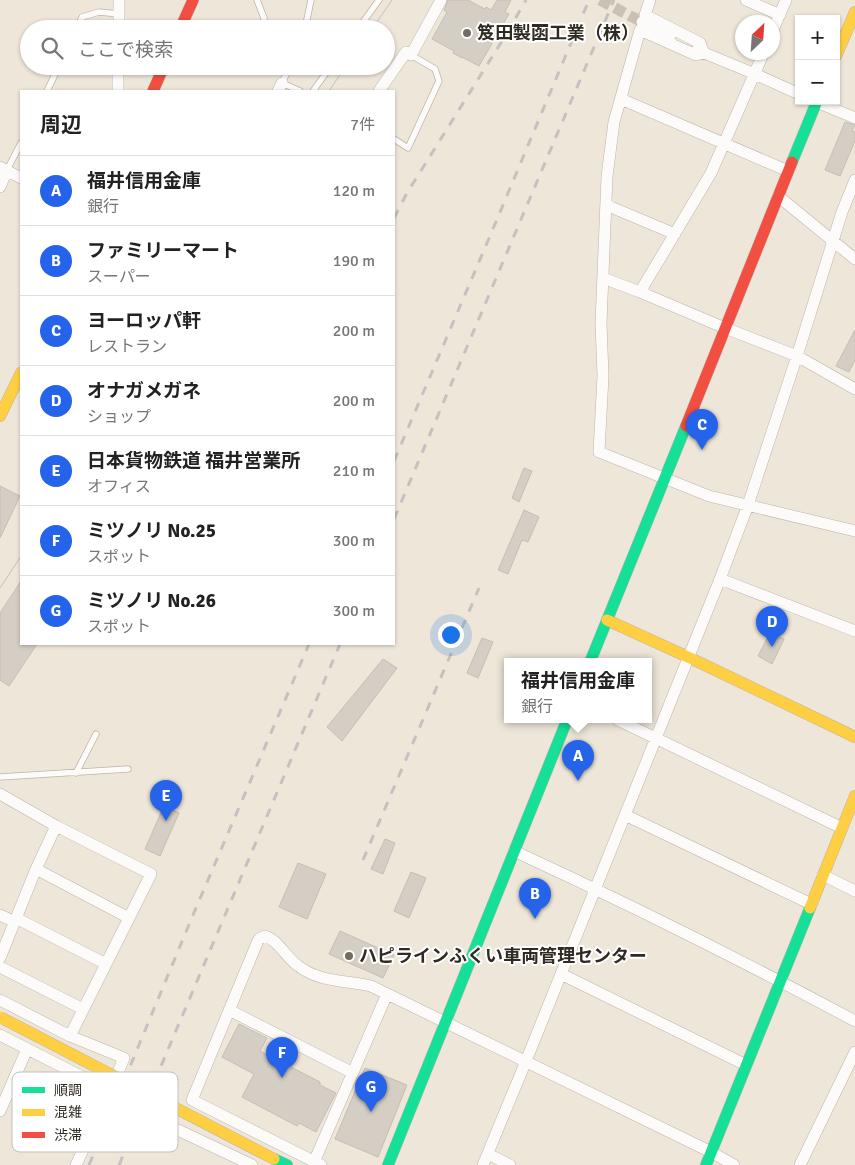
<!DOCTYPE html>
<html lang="ja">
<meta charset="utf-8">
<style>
:root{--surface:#fff;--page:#f2f2f2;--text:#222;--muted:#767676;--line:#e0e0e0;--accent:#2563eb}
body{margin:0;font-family:Signika,"Noto Sans JP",sans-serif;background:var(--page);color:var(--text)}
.controls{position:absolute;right:15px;top:15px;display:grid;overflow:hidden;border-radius:0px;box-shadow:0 1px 4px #0004}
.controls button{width:45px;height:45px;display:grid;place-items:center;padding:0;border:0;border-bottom:1px solid var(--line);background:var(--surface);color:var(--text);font:25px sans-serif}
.compass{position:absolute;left:735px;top:15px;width:45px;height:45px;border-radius:50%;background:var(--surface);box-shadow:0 1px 4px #0004;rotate:25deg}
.you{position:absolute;left:450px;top:634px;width:18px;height:18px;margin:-12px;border:4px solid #fff;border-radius:50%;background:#1a73e8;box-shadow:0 0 0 8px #1a73e833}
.badge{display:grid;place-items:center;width:32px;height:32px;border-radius:50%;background:var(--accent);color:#fff;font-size:16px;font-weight:700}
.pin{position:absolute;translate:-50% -41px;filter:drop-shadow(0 1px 2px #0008)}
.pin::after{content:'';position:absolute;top:26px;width:18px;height:15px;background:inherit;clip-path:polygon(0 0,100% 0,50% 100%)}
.popup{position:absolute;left:504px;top:658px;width:148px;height:65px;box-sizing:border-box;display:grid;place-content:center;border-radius:0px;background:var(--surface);filter:drop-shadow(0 1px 4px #0005);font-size:16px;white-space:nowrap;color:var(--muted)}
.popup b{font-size:19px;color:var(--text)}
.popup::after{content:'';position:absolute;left:50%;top:100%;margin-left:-10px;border:10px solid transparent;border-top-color:var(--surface)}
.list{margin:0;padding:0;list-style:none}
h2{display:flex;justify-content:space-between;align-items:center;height:65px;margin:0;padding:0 20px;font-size:21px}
h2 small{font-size:16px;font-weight:400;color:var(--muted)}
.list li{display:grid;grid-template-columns:32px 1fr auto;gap:15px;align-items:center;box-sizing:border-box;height:70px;padding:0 20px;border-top:1px solid var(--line)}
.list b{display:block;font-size:19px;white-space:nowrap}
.list p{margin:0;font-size:16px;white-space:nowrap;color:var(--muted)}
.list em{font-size:16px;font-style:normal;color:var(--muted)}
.icon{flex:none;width:28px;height:28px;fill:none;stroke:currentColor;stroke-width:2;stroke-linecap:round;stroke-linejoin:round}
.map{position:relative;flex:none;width:855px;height:1165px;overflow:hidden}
.search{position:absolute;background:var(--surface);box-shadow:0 1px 4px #0004;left:20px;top:20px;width:375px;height:55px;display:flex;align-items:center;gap:12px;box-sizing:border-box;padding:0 18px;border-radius:28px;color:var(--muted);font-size:19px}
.panel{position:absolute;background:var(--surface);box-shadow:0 1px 4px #0004;left:20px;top:90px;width:375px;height:555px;border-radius:0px}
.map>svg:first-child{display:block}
</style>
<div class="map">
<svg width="855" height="1165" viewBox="0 0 855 1165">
<rect width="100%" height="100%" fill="#eee6d9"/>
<path fill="#d4cec4" stroke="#c5beb5" d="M448,0H468L485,9L486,7L491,10L497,0H511L505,12L509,14L479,66L462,57V58L453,53L454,51L432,39L447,12L444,10Z
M845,122L855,125L852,131L855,132V141L840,176L825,170Z
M855,330V360L849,372L836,366Z
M524,468L532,471L519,502L512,498Z
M0,486L20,496L0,538Z
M524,510L539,517L528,542L522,540L508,574L498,570Z
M21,581V644H37L9,686L0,680V613Z
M770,633L784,639L772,664L758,656Z
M482,638L493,642L478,678L467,673Z
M383,659L397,668L342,741L327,727Z
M164,806L179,813L160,856L145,849Z
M385,839L395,843L383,874L371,869Z
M298,863L326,874L307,919L279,907Z
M411,872L426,878L409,918L394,911Z
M340,931L394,955L383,978L329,954Z
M239,1024L267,1038L260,1051L320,1082V1085L336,1093L316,1132L299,1123L297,1126L242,1097L254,1074L222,1057Z
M365,1068L407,1085L378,1157L335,1139Z"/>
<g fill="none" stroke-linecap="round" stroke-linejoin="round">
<path stroke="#c8c1b4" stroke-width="11" stroke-dasharray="11 5.5" stroke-linecap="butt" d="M600,0L642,22"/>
<defs>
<path id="lane" d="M257,0L264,18V29
M77,29L82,17L99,12L119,14
M305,29L311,0
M358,29L379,0
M219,66H223
M290,66L282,83L300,91
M47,91L59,66
M313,91L331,66
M394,139L408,148L439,81L435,69L411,55
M7,170L21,143
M76,773L96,734
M0,777L128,769"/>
<path id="street" d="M119,0V29
M650,0L645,15L700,43L704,53
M746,0L780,15
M642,22L670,36
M772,32L786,0
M697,50L755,74L799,94
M704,53L696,55L640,30L614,122L607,176L601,323L603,376L599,452L709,496L855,531
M118,91V66
M278,91L282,83
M379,91L406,52L411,55L441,0
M621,99L788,171
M814,101L855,118
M0,167L21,178
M0,187L7,170
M778,196L855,259
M606,205L675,234
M603,278L640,292L725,328L797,356L855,389
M640,292L711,173L764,52
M720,579L855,631
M618,720L842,828
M0,794L56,826L151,874L70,1036
M625,815L811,904
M514,851C629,904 743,961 855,1021
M36,869L129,918
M823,875L855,891
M0,915L15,922
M16,918L106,964
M0,958L36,869L56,826
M0,967L83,1009
M561,974L746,1065
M0,1000L70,1036L124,1058L113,1084
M229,1010L353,1073
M0,1035L110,1091L76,1165
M0,1111L27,1049
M161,1122L252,1165
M488,1154L510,1165
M314,1162L387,994
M321,1165L192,1100L257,943L259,939L265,936C278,940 286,957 297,965C320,983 345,980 371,986L711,1152L734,1165
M483,1165L526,1061L720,579L748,505L797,356L842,212L855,180
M800,1165L855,1052"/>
<path id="fast" d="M792,162L817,101
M590,662L686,426
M274,1159L287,1165
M388,1165L567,720
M706,1165L810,908"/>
<path id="slow" d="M836,56L855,12
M0,416L21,373
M607,620L688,657L855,737
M810,908L855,796"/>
<path id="jam" d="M180,29L193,0
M153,91L164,66
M686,426L792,162"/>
</defs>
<use href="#lane" stroke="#bbb5ab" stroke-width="7"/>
<use href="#street" stroke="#bbb5ab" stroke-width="12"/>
<use href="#fast" stroke="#bbb5ab" stroke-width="12"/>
<use href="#slow" stroke="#bbb5ab" stroke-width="12"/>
<use href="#jam" stroke="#bbb5ab" stroke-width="12"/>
<use href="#lane" stroke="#fcfbf9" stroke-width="5.5"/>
<use href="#street" stroke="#fcfbf9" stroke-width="11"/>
<use href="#fast" stroke="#16e098" stroke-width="11"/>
<use href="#slow" stroke="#ffcf43" stroke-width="11"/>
<use href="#jam" stroke="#f24e42" stroke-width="11"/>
<path stroke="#c4c2c0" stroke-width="1" d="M372,29L392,0
M329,91L346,66
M0,588L21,556"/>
<path stroke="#c4c2c0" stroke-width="3" stroke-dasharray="9 9" stroke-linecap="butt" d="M394,218L407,193L507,33L526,0
M394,461L490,236L589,0
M394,519L614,0
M363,860L479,588
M89,1165L193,915L309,644
M119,1165L340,644"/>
<defs>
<path id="slow-bridge" d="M0,1017L274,1159"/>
</defs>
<use href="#slow-bridge" stroke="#bbb5ab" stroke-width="12" stroke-linecap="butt"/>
<use href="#slow-bridge" stroke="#ffcf43" stroke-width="11"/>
</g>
<g fill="#726c62" stroke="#fff" stroke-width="2">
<circle cx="467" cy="33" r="5"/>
<circle cx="349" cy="956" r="5"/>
</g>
<g text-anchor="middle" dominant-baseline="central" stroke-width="4" stroke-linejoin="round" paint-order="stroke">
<g font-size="18" font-weight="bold" fill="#302b22" stroke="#fff" text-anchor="start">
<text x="477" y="33">笈田製函工業（株）</text>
<text x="359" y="956">ハピラインふくい車両管理センター</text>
</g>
</g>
<rect x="12" y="1072" width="166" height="80" rx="8" fill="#fff" stroke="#c1bfbd" stroke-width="1"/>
<rect x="22" y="1087" width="23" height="6" fill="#16e098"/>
<rect x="22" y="1109" width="23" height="7" fill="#ffcf43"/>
<rect x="22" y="1132" width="23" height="6" fill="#f24e42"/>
<g font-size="14" fill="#302b22">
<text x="54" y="1095">順調</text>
<text x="54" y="1117">混雑</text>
<text x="54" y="1140">渋滞</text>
</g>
</svg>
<div class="controls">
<button>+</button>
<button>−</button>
</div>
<svg class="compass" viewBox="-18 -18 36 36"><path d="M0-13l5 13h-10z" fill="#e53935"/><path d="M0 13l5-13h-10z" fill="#767676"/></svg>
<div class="you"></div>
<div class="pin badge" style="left:578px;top:781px">A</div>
<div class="popup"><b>福井信用金庫</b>銀行</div>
<div class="pin badge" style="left:535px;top:919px">B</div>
<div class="pin badge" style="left:702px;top:450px">C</div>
<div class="pin badge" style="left:772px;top:647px">D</div>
<div class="pin badge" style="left:166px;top:821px">E</div>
<div class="pin badge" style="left:282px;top:1078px">F</div>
<div class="pin badge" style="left:371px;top:1112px">G</div>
<div class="search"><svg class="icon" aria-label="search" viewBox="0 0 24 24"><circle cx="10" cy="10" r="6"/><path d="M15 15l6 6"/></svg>ここで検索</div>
<section class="panel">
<h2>周辺<small>7件</small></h2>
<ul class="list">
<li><span class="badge">A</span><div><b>福井信用金庫</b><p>銀行</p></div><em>120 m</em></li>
<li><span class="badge">B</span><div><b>ファミリーマート</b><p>スーパー</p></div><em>190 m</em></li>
<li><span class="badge">C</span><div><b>ヨーロッパ軒</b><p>レストラン</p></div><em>200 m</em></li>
<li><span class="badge">D</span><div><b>オナガメガネ</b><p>ショップ</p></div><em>200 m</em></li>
<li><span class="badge">E</span><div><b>日本貨物鉄道 福井営業所</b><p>オフィス</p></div><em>210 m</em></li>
<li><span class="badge">F</span><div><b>ミツノリ No.25</b><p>スポット</p></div><em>300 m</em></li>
<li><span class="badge">G</span><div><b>ミツノリ No.26</b><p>スポット</p></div><em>300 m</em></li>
</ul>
</section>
</div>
